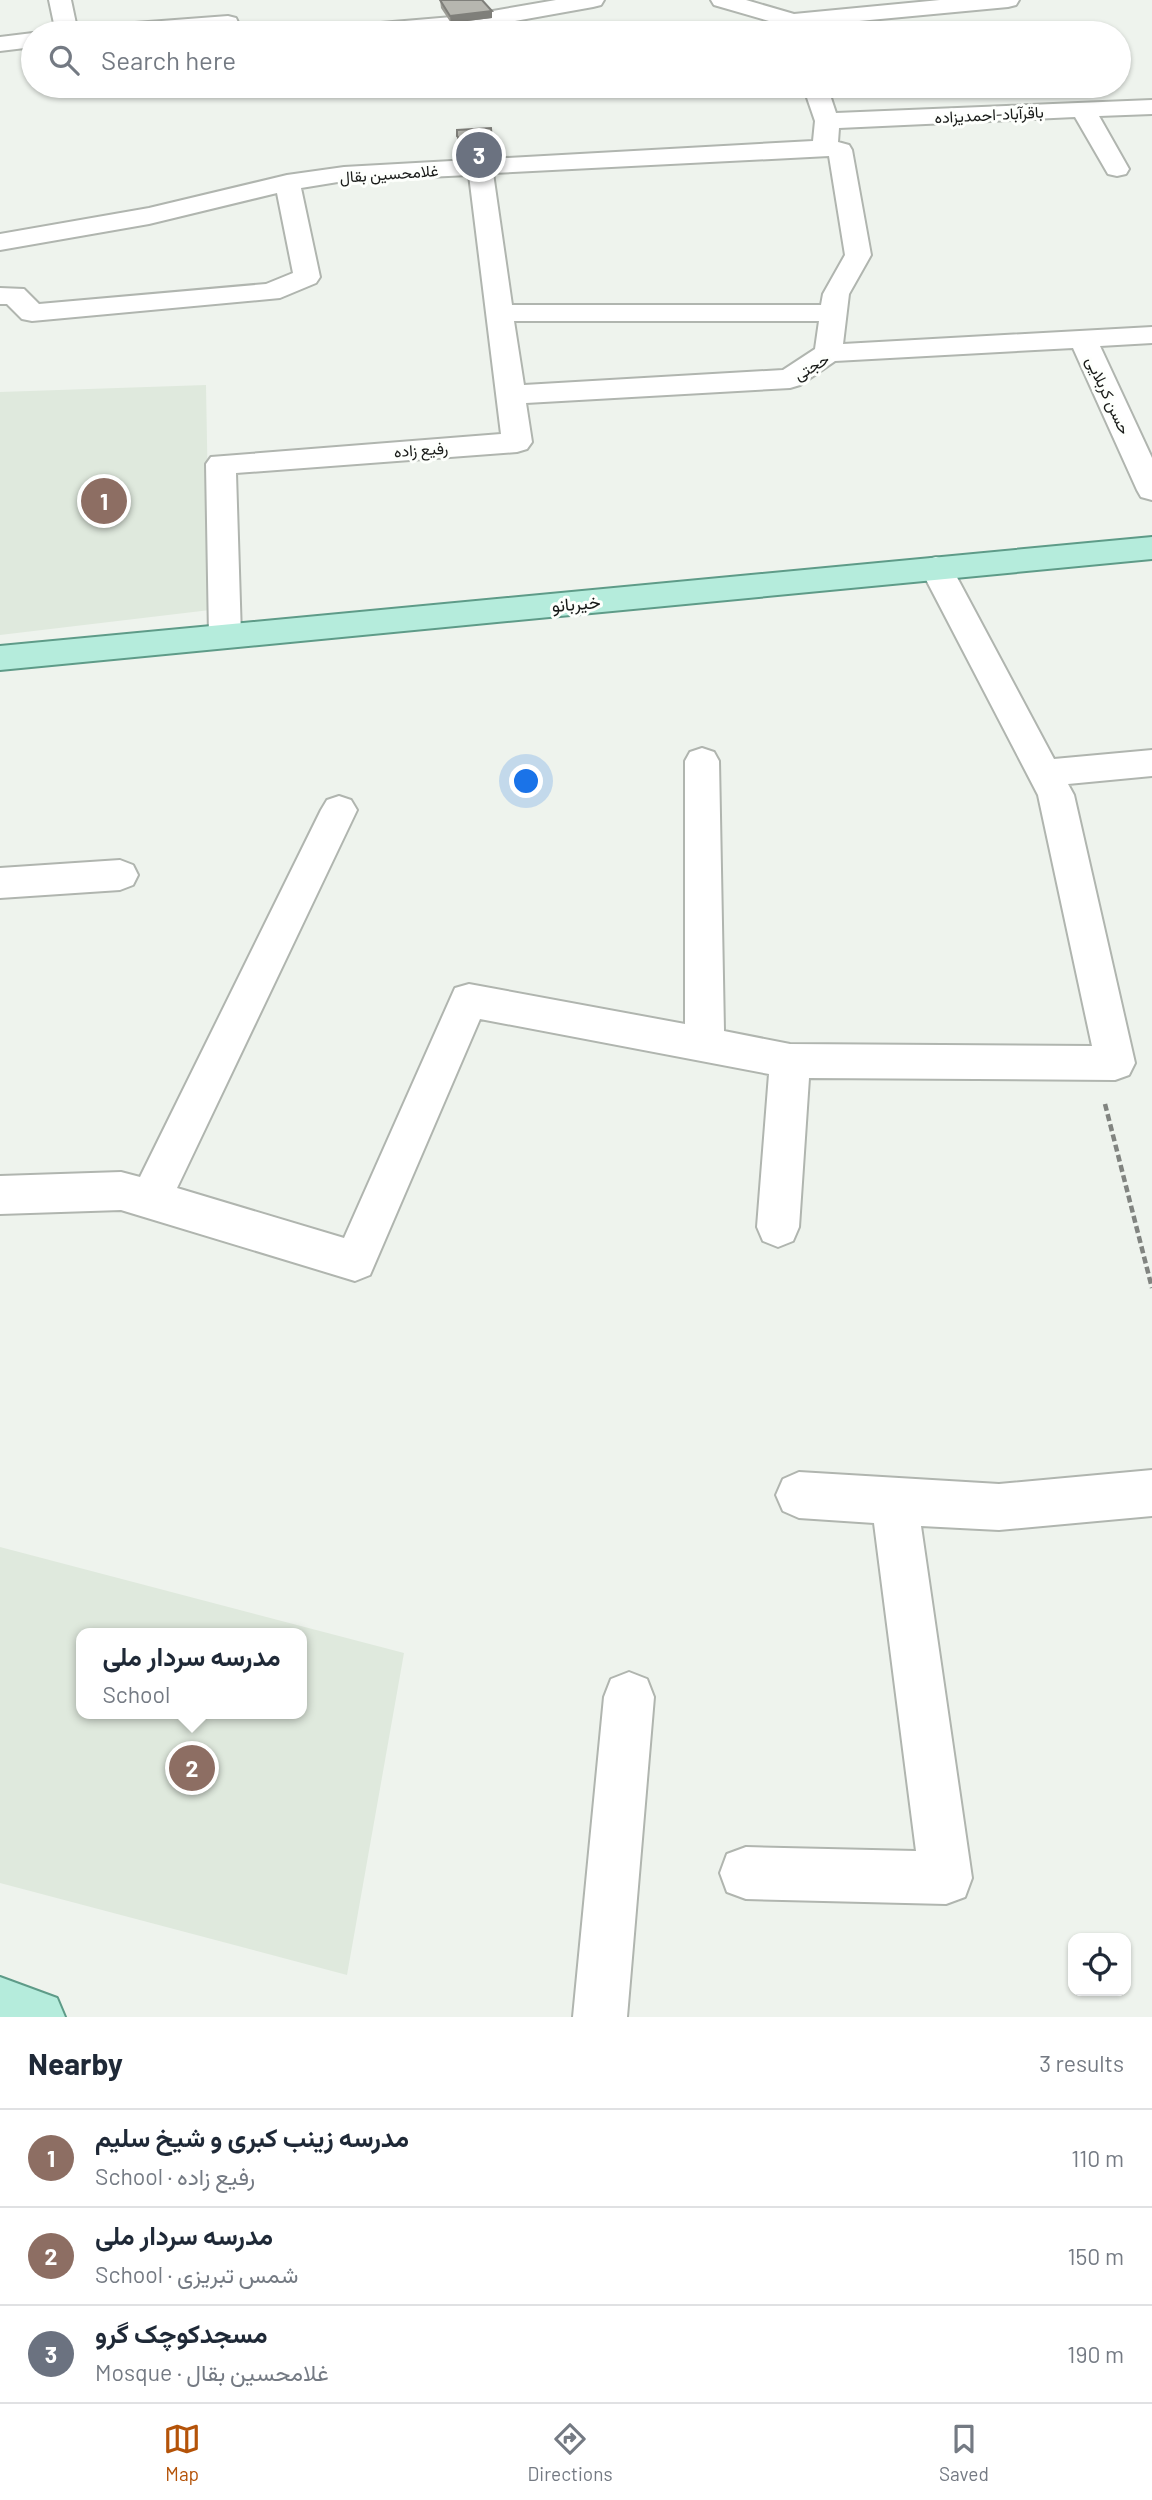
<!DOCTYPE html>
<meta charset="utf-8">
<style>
:root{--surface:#fff;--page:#f6f6f7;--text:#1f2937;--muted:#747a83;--line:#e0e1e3;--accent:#b45309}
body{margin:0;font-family:Barlow,Vazirmatn,sans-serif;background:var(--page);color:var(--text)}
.controls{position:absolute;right:21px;bottom:21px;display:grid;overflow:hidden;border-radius:14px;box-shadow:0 2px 5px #0004}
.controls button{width:63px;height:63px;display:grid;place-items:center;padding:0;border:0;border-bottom:2px solid var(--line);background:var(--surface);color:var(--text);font:35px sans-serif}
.you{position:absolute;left:527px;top:782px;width:24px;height:24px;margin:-18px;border:5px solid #fff;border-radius:50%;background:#1a73e8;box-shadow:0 0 0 10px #1a73e833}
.badge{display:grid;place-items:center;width:46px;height:46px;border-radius:50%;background:var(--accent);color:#fff;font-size:23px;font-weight:700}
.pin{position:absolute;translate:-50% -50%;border:4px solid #fff;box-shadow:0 2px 7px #0006}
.popup{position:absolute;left:76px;top:1628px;width:231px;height:91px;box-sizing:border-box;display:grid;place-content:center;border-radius:14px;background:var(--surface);filter:drop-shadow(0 2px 5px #0005);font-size:23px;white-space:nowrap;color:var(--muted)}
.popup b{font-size:26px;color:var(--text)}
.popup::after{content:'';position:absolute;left:50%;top:100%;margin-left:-14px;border:14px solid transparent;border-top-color:var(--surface)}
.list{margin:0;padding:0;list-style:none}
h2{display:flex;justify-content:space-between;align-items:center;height:91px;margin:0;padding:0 28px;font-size:30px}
h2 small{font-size:23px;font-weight:400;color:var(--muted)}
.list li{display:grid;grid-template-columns:46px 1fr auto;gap:21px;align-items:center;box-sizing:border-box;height:98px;padding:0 28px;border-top:2px solid var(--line)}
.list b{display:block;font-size:26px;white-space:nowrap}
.list p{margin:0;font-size:23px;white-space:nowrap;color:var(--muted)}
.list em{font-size:23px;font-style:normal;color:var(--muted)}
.icon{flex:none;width:38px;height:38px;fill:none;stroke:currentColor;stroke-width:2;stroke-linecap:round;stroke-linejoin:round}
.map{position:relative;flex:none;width:1152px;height:2017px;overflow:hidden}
.search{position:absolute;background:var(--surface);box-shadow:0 2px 5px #0004;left:21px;right:21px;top:21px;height:77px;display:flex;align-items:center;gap:18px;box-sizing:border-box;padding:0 24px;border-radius:38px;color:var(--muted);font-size:26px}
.sheet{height:385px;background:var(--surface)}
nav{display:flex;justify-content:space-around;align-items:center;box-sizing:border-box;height:98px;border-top:2px solid var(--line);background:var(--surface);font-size:19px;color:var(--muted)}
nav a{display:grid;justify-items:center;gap:4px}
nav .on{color:var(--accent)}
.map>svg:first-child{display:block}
</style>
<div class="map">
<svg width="1152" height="2017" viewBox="0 0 1152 2017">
<rect width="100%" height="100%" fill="#eef3ed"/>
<path fill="#dfe9dd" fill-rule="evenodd" d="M206,385L210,610L0,635V392Z
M0,1547L404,1653L347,1975L0,1883ZM82,1633H302V1714H82Z"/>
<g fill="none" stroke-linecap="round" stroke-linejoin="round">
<defs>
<path id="minor" d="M49,0H71L78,33H56Z
M556,0H604L601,5L593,7L464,30L422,33H334L337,28L345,26L464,16Z
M711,0H746L794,14L940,0H1019L1016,5L1008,7L806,26L808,33H786L783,25L714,5Z
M228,16L236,18L243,33H221L220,30L182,33H84L87,28L95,26Z
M33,33V47L0,51V37Z
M803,86H827L836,113L1152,100V114L1099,116L1129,169L1126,174L1117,176L1108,174L1075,117L839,128L838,142L849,145L852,150L871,255L849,294L843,344L1152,327V343L1100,346L1152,458V500L1141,497L1137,490L1073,348L835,361L800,385L790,388L526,403L532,442L527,449L517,452L236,473L241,636L236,644L225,648L214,644L209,636L206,464L211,457L501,434L469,175L344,181L301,188L320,277L316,283L280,298L32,321L22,319L7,304H0V288L24,289L39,304L266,284L293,273L277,193L149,224L0,250V234L149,208L287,175L344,167L813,141L815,121ZM829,156L845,255L823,294L821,305H512L493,173ZM514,321H819L815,349L783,370L524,385Z
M936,557L947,560L952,568L1054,759L1152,750V776L1068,784L1074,795L1135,1063L1129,1075L1115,1080L809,1078L799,1227L793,1241L778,1247L763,1241L757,1227L769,1074L480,1019L370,1275L355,1281L121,1210L0,1214V1176L121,1172L140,1177L321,810L327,800L339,796L351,800L357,810L177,1188L344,1238L455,988L469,984L685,1024V761L690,752L702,748L714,752L719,761L724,1031L790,1044L1092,1046L1038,795L920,568L925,560Z
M120,860L133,865L138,875L133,885L120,890L0,898V868Z
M1152,1470V1516L999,1530L921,1526L972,1878L965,1897L946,1904L746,1899L727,1892L720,1873L727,1854L746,1847L916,1851L874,1523L799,1518L783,1511L776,1495L783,1479L799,1472L999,1484Z
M629,1672L647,1679L654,1697L627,2017H573L604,1697L611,1679Z"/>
<path id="major" d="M1152,537V559L0,670V646Z
M0,1977L57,1998L65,2017H0Z"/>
</defs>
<use href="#minor" stroke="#b0b5af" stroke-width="4"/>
<use href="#major" stroke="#5e9b88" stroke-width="4"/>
<path stroke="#818480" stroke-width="4.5" stroke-dasharray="7 3.5" stroke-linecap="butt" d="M1105,1104L1152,1288"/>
<use href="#minor" fill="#fff" fill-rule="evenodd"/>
<use href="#major" fill="#b5ecdc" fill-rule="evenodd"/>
</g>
<path fill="#9d9d96" d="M440,0L492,18L451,23L441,8Z
M457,130L493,159L482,167L464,170V150L457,144Z"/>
<path fill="#7f7f7a" d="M492,11V18L451,23L450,16Z
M493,152V159L482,167L464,170V163Z"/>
<path fill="#b6b6af" stroke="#7f7f7a" stroke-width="2" d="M440,0H482L492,11L450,16Z
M491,128L493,152L482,160L464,163V143L457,136V130Z"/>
<g text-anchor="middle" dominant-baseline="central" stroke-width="6" stroke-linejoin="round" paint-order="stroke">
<g font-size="16" fill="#191b19" stroke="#fdfffc">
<text transform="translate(989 114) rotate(-3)">باقرآباد-احمدیزاده</text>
<text transform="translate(389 173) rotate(-4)">غلامحسین بقال</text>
<text transform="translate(811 366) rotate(-30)">حجتی</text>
<text transform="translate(1109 395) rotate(65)">حسن کربلایی</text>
<text transform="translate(421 449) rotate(-4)">رفیع زاده</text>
</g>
<g font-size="18" fill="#191b19" stroke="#fdfffc">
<text transform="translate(576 603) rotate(-5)">خیربانو</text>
</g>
</g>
</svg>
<div class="controls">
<button><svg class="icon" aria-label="locate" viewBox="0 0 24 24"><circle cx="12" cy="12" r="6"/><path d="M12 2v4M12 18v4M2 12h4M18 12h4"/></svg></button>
</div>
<div class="you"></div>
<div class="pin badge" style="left:104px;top:501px;background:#8d6e63">1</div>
<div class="pin badge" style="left:192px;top:1768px;background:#8d6e63">2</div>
<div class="popup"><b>مدرسه سردار ملی</b>School</div>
<div class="pin badge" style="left:479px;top:155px;background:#6b7280">3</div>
<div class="search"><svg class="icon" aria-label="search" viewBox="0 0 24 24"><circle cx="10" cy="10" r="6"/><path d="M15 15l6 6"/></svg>Search here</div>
</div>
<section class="sheet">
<h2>Nearby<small>3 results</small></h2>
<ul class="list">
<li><span class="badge" style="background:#8d6e63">1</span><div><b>مدرسه زینب کبری و شیخ سلیم</b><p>School · رفیع زاده</p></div><em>110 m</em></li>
<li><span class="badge" style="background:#8d6e63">2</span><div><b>مدرسه سردار ملی</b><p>School · شمس تبریزی</p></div><em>150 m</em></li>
<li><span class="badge" style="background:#6b7280">3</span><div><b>مسجدکوچک گرو</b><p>Mosque · غلامحسین بقال</p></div><em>190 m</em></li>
</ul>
</section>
<nav>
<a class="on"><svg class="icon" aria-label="map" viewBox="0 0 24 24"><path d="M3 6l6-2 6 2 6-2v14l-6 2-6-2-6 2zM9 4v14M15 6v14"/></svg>Map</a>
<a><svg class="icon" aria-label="directions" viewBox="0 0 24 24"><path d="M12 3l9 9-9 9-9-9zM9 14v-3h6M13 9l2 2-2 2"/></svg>Directions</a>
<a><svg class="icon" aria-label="saved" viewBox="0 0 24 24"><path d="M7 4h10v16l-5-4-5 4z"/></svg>Saved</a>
</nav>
